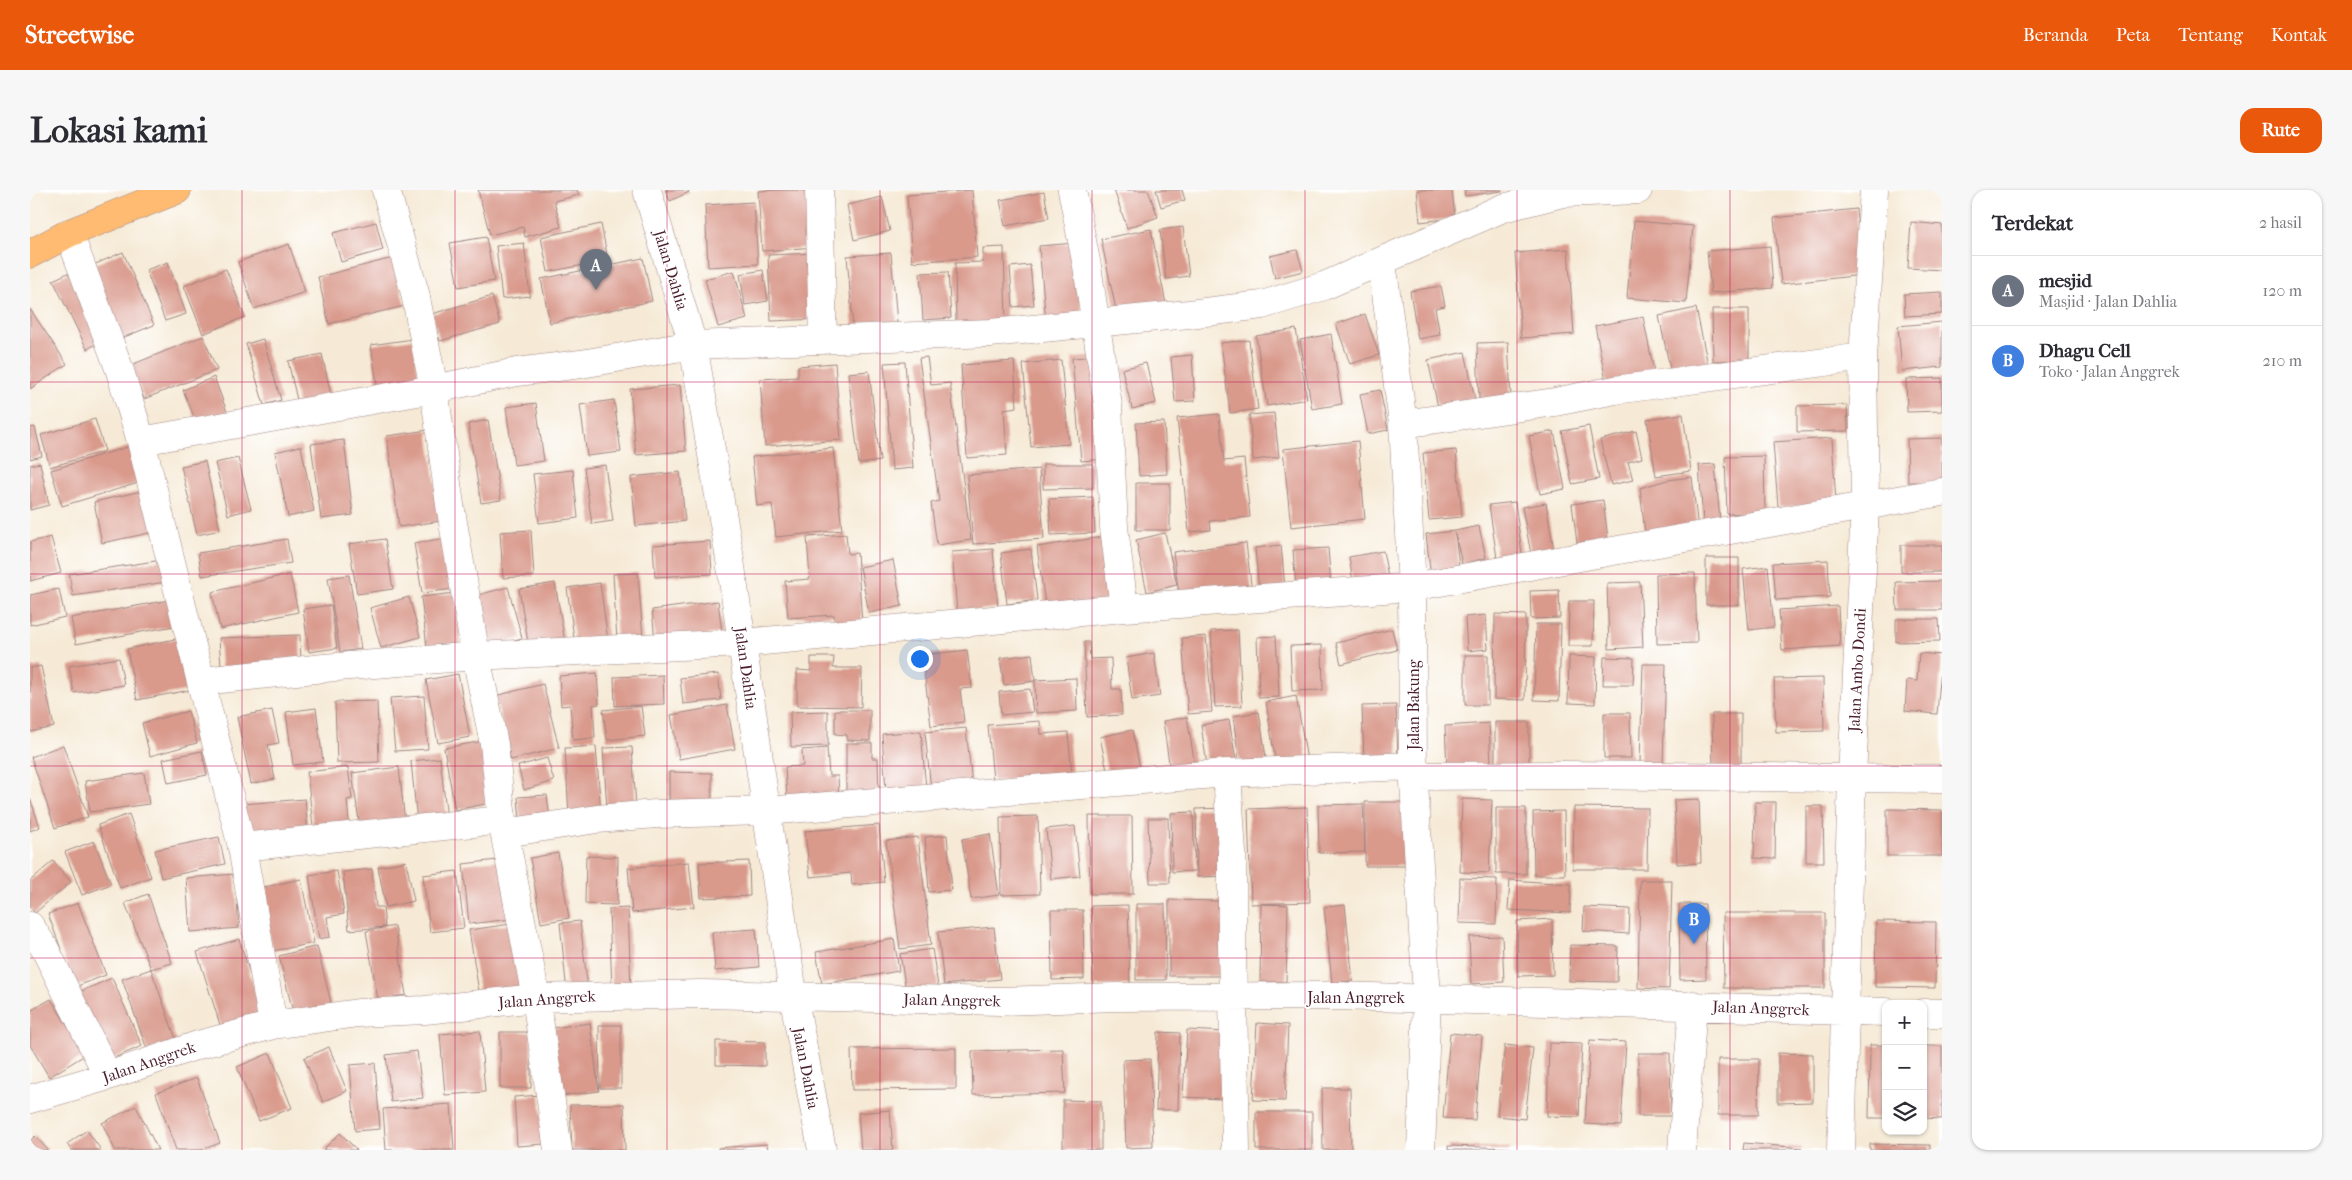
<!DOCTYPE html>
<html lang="id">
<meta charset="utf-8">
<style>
:root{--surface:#fff;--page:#f7f7f7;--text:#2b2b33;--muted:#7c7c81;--line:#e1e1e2;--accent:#ea580c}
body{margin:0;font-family:"IM FELL French Canon",serif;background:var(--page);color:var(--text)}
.controls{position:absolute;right:15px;bottom:15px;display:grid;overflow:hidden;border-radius:10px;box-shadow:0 1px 4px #0004}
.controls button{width:45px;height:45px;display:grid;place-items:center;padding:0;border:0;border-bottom:1px solid var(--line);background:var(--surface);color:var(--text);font:25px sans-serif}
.you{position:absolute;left:889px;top:468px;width:18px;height:18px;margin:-12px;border:4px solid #fff;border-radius:50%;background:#1a73e8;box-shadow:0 0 0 8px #1a73e833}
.badge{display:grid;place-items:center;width:32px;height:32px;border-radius:50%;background:var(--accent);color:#fff;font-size:16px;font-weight:700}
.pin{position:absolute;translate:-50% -41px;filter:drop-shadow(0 1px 2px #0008)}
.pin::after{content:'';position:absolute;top:26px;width:18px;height:15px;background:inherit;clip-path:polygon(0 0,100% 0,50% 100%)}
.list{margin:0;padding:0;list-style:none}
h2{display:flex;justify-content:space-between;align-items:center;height:65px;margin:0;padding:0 20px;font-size:21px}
h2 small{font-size:16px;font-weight:400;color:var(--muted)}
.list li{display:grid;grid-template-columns:32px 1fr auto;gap:15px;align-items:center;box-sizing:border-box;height:70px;padding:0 20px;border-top:1px solid var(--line)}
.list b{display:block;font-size:19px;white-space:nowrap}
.list p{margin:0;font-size:16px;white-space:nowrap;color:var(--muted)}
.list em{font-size:16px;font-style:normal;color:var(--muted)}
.icon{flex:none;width:28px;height:28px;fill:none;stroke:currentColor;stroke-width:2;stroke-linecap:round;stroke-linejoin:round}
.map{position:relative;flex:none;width:1912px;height:960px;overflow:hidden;border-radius:15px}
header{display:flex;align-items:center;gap:30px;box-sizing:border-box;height:70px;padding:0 25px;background:var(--accent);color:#fff}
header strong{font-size:24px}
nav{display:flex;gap:28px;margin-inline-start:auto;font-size:18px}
.intro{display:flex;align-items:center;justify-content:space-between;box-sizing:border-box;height:120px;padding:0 30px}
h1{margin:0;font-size:35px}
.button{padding:12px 22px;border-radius:15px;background:var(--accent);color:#fff;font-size:18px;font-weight:700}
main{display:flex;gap:30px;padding:0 30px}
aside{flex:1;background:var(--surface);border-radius:15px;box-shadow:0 1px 4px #0004}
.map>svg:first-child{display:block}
</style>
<header>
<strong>Streetwise</strong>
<nav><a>Beranda</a><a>Peta</a><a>Tentang</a><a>Kontak</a></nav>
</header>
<div class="intro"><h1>Lokasi kami</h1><a class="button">Rute</a></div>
<main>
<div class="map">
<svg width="1912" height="960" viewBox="0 0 1912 960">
<rect width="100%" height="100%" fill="#fff"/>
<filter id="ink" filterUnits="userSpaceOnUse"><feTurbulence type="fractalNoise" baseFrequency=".02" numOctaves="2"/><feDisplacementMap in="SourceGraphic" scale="10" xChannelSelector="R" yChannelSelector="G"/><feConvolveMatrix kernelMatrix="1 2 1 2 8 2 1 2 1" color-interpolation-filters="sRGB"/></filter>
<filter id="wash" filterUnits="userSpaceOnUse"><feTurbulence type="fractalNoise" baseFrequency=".0096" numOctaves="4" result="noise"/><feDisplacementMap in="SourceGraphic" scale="20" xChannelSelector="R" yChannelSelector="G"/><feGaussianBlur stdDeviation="1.12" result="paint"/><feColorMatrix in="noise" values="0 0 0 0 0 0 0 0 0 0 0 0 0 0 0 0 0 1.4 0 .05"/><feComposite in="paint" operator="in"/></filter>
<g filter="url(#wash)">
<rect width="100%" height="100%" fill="#f6ead6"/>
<g id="blocks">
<path fill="#d9998b" d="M448,0H547L549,5L524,11L531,37L495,47L493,37L460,45Z
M635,0H658L659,2L640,11Z
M745,0H782L786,57L732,61L728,1Z
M942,0L947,67L882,72L877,5Z
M1084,0H1118L1128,27L1097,38Z
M1126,0H1152L1155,10L1131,17Z
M1387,0H1422L1425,28L1390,32Z
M1434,0H1472V1L1435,6Z
M1014,2L1019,28L975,36L970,10Z
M852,7L860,41L824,50L817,15Z
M724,12L728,74L678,77L675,15Z
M1826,19L1833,85L1751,94L1744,28Z
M1604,31L1663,36L1656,113L1597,108Z
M346,32L353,60L311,72L303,43Z
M1881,32L1912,35V80L1878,78Z
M571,34L578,70L518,82L511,47Z
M1153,37L1159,86L1136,89L1130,40Z
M1121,39L1136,114L1087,124L1071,49Z
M456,47L464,91L428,97L420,53Z
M494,53L500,106L472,109L466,56Z
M1045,53L1052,130L1016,133L1009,56Z
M259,54L275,102L224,119L208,72Z
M1740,56L1743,98L1681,103L1677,61Z
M974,57L976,134H926L925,73L953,72V58Z
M1538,59L1544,144L1491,148L1485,63Z
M1267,60L1273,81L1245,88L1240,66Z
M93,62L124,135L92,148L61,76Z
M787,63L790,129L741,131L738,65Z
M861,63L867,133L823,137L817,66Z
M363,68L375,116L299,134L288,87Z
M613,68L622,111L520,133L511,89Z
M138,72L156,124L135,131L116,80Z
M1000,75L1004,115L983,117L980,77Z
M196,79L215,127L173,144L154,96Z
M733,80L738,111L715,115L710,84Z
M704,81L717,129L688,137L675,89Z
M918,82L921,128L893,130L890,83Z
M38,83L72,151L57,159L23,90Z
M1411,96L1415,116L1405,118L1410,145L1388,149L1380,101Z
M1912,102V124L1875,126L1874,104Z
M462,106L470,134L410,151L402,124Z
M1666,118L1678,175L1641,183L1629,126Z
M0,119L37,174L0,199Z
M1682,119H1719V170L1683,171Z
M1335,124L1349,165L1320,174L1306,134Z
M1613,127L1625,186L1577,196L1565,136Z
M1912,132V177L1872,181L1868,136Z
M1266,139L1277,209L1237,216L1226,146Z
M1301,144L1312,214L1282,219L1270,150Z
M173,146L187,180L114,209L101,175Z
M233,149L251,210L234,215L216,154Z
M383,149L390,195L348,201L341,155Z
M1219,150L1228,219L1200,223L1191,153Z
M1478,152L1481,208L1449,209L1447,153Z
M1435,162L1446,214L1409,222L1398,170Z
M292,164L301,206L268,214L258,171Z
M1162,165L1165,211L1145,212L1141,167Z
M1068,166L1077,269L1051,271L1042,168Z
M897,167L901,195L920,193L941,350L907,355L901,313L909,311L889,168Z
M1031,170L1039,254L1001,257L993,174Z
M984,171L987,217L974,219L977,265L937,268L931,175Z
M875,172L883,278L862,280L854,173Z
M805,173L811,250L735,256L730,189L768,187V176Z
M1116,173L1126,213L1102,219L1092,179Z
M839,181L850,271L829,274L818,183Z
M184,187L197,222L167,234L153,200Z
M1912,188V221L1877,222L1876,189Z
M650,195L656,261L606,265L600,199Z
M1350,200L1358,240L1338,244L1330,204Z
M584,210L591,262L557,266L550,215Z
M506,213L514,271L484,275L476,217Z
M1817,215L1818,241L1767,242V216Z
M1244,223L1249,267L1223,270L1219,225Z
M1189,224L1194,271L1214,269L1220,327L1180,331L1181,340L1159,342L1147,228Z
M1653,224L1661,281L1626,286L1617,229Z
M65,229L75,261L20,277L11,245Z
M458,230L471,310L451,313L438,234Z
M1134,232L1137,284L1109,286L1106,233Z
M1559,236L1569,289L1542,294L1532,241Z
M5,237L12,266L0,269V238Z
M398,240L411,331L369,337L357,246Z
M1524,241L1535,299L1510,304L1499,246Z
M1606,241L1612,268L1598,272L1603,290L1581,295L1570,250Z
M1802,248L1806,314L1748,317L1743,252Z
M1912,248V292H1878L1877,249Z
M314,250L323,325L291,329L281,254Z
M1328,251L1335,329L1261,337L1253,259Z
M104,255L115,291L32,316L21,280Z
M271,256L284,321L258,327L245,262Z
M803,258L812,340L746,347L742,314L727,316L722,267Z
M1426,260L1432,327L1399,330L1393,263Z
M1734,266L1735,323L1697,324L1695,267Z
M208,268L221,319L198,325L185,273Z
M175,271L190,340L167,345L151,276Z
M10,273L19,315L0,320V275Z
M1013,274H1063V298L1013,299Z
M1685,274L1690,332L1673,333L1669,275Z
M575,275L583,331L562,334L554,278Z
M1009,279L1014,349L943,354L937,285Z
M543,280L548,328L509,333L503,284Z
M650,282L655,331L606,336L601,287Z
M1662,287L1668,339L1644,342L1643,336L1615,344L1610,298L1637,290Z
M1106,293H1140V340H1106Z
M120,299L129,341L72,353L64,312Z
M1063,307L1065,343L1021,345L1019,309Z
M1573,310L1578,349L1547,353L1542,314Z
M1485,312L1493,371L1468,375L1459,315Z
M1516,313L1524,360L1501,364L1492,317Z
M1449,336L1456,368L1432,374L1425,343L1430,383L1401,387L1396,344L1425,341Z
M501,340L504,386L473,388L470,342Z
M1135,343L1147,395L1117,402L1106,350Z
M816,344L818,364L827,363L832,433L805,435L804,425L758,428L755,391L780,389L777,347Z
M1078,346L1087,410L1016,421L1007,357Z
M21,347L31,383L0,391V352Z
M417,348L424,399L392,403L384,353Z
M257,349L261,373L172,386L168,363Z
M355,349L363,399L327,404L319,354Z
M680,351L682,384L625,387L623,355Z
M1216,353L1222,402L1150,411L1143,362Z
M1251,355L1255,398L1229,400L1225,358Z
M1871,355H1912V382H1871Z
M1298,358L1301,395L1266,398L1263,360Z
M963,359L968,418L927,422L922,362Z
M1001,359L1007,410L977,414L971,363Z
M1353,361L1359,392L1324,398L1319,367Z
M1676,368H1709V415H1676Z
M132,370L136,392L43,406L39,384Z
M863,370L872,416L839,423L830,377Z
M1798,370L1800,407L1746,410L1743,373Z
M1738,376L1744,437L1719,440L1713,379Z
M608,383L613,449L587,451L583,384Z
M1665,383L1667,453L1627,454L1626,384Z
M260,384L268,422L190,439L182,402Z
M319,385L331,459L310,462L298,388Z
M1912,391V420H1867L1866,392Z
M1610,392L1613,457L1579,459L1577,393Z
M525,393L535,452L499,458L489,399Z
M570,393L578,451L545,455L537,398Z
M478,397L492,448L458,457L444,406Z
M29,399L35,427L0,435V405Z
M1529,400L1530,428L1501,429L1500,401Z
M425,403L432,462L398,466L391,407Z
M379,407L390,447L351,458L340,418Z
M139,410L144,436L46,454L41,428Z
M688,411L692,443L625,451L622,420Z
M1539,411H1564L1563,456H1538Z
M301,415L307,458L279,462L273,419Z
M1808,416L1810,456L1752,460L1749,420Z
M1465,424L1496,425L1495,510L1464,509Z
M1456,425L1458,459L1437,461L1435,427Z
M1866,429H1909L1910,451L1866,452Z
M1506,434H1531L1529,511L1504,510Z
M1362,439L1367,460L1311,474L1306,453Z
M1208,440L1212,516L1185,517L1181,441Z
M270,445L271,475L191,477L189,448Z
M1176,446L1182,522L1158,524L1152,448Z
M1246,446L1249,507L1229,508L1227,447Z
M150,448L160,500L107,510L97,459Z
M1054,452H1059L1060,469L1081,468L1082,499H1091L1092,525L1057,527Z
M1292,455L1293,500L1262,501L1260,456Z
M937,460L942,498L930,499L934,532L901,536L892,465Z
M1124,463L1130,506L1102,510L1096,468Z
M1889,463L1912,465L1907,524L1875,521L1877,490L1887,491Z
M1002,464L1005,491L974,495L970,468Z
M1435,465H1458V515H1435Z
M1539,466L1566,467L1565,514L1538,513Z
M781,467H804L803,478H832L831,517L767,516V480L781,481Z
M1574,467L1604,468L1603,495H1573Z
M89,468L94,495L44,503L39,476Z
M1613,474H1636L1633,574L1610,573Z
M11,476L24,537L0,542V478Z
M567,483L569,514L563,515L565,548L543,550L540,515L531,516L529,486Z
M428,484L440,547L408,553L396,490Z
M688,484L691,510L653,514L650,488Z
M633,485L634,514L585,516L584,487Z
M1046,488L1047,521L1006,523L1005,490Z
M1793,488L1794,541L1746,542L1744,489Z
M513,494L529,558L481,570L465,506Z
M1000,499L1003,522L971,525L969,502Z
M394,506L398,559L365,561L360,508Z
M1266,506L1277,570L1246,575L1236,512Z
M347,511L349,572L307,573L305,512Z
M697,515L705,559L649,569L641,525Z
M1366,515L1368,569L1334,570L1332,516Z
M611,516L615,546L577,550L573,520Z
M286,518L293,572L263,575L256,522Z
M242,520L249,553L238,555L245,589L221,594L207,527Z
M805,520H840V551L817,550V545L805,544Z
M158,521L167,553L120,566L112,533Z
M798,521V556L761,557L760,522Z
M1229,522L1237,574L1210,578L1203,526Z
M1574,523H1600L1601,568H1574Z
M1682,524H1711V581H1683Z
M1157,527L1165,576L1140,580L1133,531Z
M1199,530L1206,570L1177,575L1171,535Z
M1010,531L1011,544L1038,542L1042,584L963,591L958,535Z
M1465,532H1499V581H1465Z
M1459,533L1461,575L1417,577L1415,536Z
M936,538L942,595L901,599L895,542Z
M1102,540L1110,578L1078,585L1070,547Z
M891,541L896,599L856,602L852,544Z
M454,551L466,612L425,620L414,558Z
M816,553H842V568H848L849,607L816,608Z
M33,555L58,627L25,638L1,567Z
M566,556L571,625L539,626L535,558Z
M602,557L606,617L577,619L573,558Z
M797,558L799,586H808L809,606L757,609L755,577L773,576L772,560Z
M172,561L177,585L138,593L133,569Z
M410,568L417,629L387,632L381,571Z
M517,568L524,591L494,600L488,576Z
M318,577L322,609L317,610L320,642L284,646L277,582Z
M369,577L375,633L330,638L322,583Z
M639,582L682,583V617L639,616Z
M114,583L119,614L60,622L55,591Z
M517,605L520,630L490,633L488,607Z
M0,608L10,637L0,641Z
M275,609L278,642L216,647L213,614Z
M1432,609L1462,610L1459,683L1430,682Z
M1669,609L1671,673L1647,674L1644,610Z
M1335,612H1379V676H1335Z
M1725,612H1746L1745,669L1724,668Z
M1333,614L1335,662L1289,663L1288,615Z
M1776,616H1793L1794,672H1776Z
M1277,617L1280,712L1221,714L1218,619Z
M1544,617L1618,618L1617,679H1543Z
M1196,618L1197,686L1167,687L1166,619Z
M1466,618H1496V684H1466Z
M1857,619L1912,620V666H1857Z
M1534,621L1535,685H1504L1503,622Z
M1163,622L1165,681L1142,682L1141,623Z
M99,624L121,687L90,698L68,635Z
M1008,626L1010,704L971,705L970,627Z
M1059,626H1102L1103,704H1060Z
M1118,628H1138L1140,693H1120Z
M849,635L854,692L822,695L821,683L780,687L775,641Z
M1045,636L1050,686L1021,689L1016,639Z
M960,644L969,705L941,709L932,649Z
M917,645L922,700L899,702L895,647Z
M189,647L195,674L131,688L125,660Z
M888,647L901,755L870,759L856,651Z
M64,651L81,694L52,705L35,662Z
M528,663L539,728L511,733L500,668Z
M556,666L588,667L587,715L555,714Z
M476,669L482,729L439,734L433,674Z
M23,671L41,692L5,723L0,717V691Z
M376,671L384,711L356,717L348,677Z
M719,671L720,706L671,708L669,673Z
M659,672L664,717L602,723L598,678Z
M342,679L346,717H353L355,737L319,740L313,682Z
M307,681L314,724L297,727L300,747L289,749L279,685Z
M427,681L434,738L400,742L393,685Z
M205,684L209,738L160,742L156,688Z
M1430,688L1467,689L1466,734L1429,733Z
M271,689L284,753L243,761L230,698Z
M1480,690L1541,694L1540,723L1478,720Z
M1610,690H1642L1639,799L1608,798Z
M118,704L142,773L121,779L95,713Z
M1139,710L1193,711V786H1139Z
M48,713L76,785L45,797L18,724Z
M1106,714H1135L1136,790H1106Z
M1231,714L1258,715L1256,792H1230Z
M1649,714H1675L1676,789L1650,790Z
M1098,715L1100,795L1063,796L1061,716Z
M1315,715L1323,791L1302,793L1294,717Z
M1554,717L1600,719L1599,744L1553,741Z
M598,718L601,799H582L579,719Z
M1021,720H1053L1054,789L1022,790Z
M1693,723H1795V798H1694Z
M1522,729L1523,785L1488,786L1487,731Z
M550,731L558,801L537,803L530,733Z
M1846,731L1906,732L1905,798L1845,797Z
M481,734L492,801L450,808L439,740Z
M365,736L376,805L348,810L336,741Z
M964,737L970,789L914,795L908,742Z
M726,739L729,777L685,781L682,742Z
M1472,746L1474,792L1441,794L1439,747Z
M209,749L233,825L191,838L167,762Z
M864,749L869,781L792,794L786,762Z
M1540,755L1588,756L1587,792L1539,791Z
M287,756L302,817L264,826L249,766Z
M902,759L908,796L876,801L870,764Z
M121,779L147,852L118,862L92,789Z
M82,788L112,856L77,871L47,803Z
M21,809L55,865L19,887L0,855V821Z
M560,833L569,901L531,906L522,838Z
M1227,833L1258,835L1255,911L1223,910Z
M569,835H591V898H570Z
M1157,840L1196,842L1193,909L1153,907Z
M450,841L455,902L415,905L410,844Z
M470,842H501V898H470Z
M1128,842L1150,843L1148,920H1126Z
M1420,843L1452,846L1445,930L1413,928Z
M1560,850L1596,852L1591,936L1555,934Z
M686,851L735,852V876L686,875Z
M1519,853L1552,854L1549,927L1517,926Z
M1475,855L1503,858L1495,929L1467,926Z
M1840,855H1856V928H1839Z
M1893,856H1912V929L1893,928Z
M299,857L317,901L293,912L274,868Z
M926,858V899L822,900L821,859Z
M1033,859L1035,903L943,905L942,861Z
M387,861L393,908L361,912L356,865Z
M240,863L262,918L229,931L207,877Z
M1608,863H1640L1641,926H1608Z
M1748,863L1783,864V912L1748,913Z
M1120,869L1123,957L1096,958L1093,870Z
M1688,869H1729L1728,925H1688Z
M345,873L350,939L325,941L320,875Z
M167,888L190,953L171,960H146L126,903Z
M1292,898H1320L1321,960H1293Z
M510,905L514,954L487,956L484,907Z
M1033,910L1071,911V960H1033Z
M421,914L424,960H356L353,919Z
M594,914L595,960H542L540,915Z
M106,916L128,960H85L72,933Z
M860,920L863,960H831L828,923Z
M1226,922H1282V960H1226Z
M57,940L71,960H41L37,954Z
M310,943L327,960H293Z
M5,946L18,960H0V951Z
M1714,953L1772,958V960H1713Z
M737,954L738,960H688V958Z
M1840,954L1900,955V960H1840Z
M1418,956L1481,958V960H1418Z"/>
</g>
</g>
<g filter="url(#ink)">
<use href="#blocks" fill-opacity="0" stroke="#a08480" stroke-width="1"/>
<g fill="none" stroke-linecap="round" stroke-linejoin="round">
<defs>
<path id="minor" d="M356,0L385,103L404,199L420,315L446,466L464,554L472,630L506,808L528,960
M617,0L663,155L699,363L763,804L792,960
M789,0L793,150
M1042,0L1057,76L1078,215L1084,337L1094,418
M39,43L90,181L111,251L212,657L243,835
M1352,72L1373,234L1382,397L1383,576L1397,808L1391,960
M1373,234L1525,212L1585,200L1833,167
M111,251L404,199L487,182L551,174L663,155L960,143L1159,124L1232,115L1294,96L1473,18L1533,3L1608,0
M172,491L294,478L446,466L712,453L1094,418L1382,397L1912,302
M1197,583L1202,663V756L1206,960
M1384,586L1534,585L1912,589
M475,643L567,629L626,624L736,621L1197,583L1383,576
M212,657L472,630
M0,736L15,759L78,886
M1893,823H1912
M0,909L78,886L168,855L243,835L328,823L395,820L506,808L671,804L970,811L1085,807L1307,806L1856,822
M1652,960L1663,815
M1811,960L1822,587L1835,316L1833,167L1844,0"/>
<path id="highway" d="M0,64L39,43L147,0"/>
</defs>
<use href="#minor" stroke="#a08480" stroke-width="29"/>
<use href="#highway" stroke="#a08480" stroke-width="29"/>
<use href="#minor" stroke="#fff" stroke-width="28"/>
<use href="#highway" stroke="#ffbb71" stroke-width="28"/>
</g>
</g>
<path fill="none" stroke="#c2185b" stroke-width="1" stroke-opacity="0.55" d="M212,0V960M425,0V960M637,0V960M850,0V960M1062,0V960M1275,0V960M1487,0V960M1700,0V960M0,192H1912M0,384H1912M0,576H1912M0,768H1912"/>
<g text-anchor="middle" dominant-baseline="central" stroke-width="4" stroke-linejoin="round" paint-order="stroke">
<g font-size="16" fill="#4a1f2b" stroke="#fff">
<text transform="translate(641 80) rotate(73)">Jalan Dahlia</text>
<text transform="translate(716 478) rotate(82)">Jalan Dahlia</text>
<text transform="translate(1827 480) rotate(-87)">Jalan Ambo Dondi</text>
<text transform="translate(1383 515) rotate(-90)">Jalan Bakung</text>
<text x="1326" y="807">Jalan Anggrek</text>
<text transform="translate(517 809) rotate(-4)">Jalan Anggrek</text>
<text transform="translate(922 810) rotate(1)">Jalan Anggrek</text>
<text transform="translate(1731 818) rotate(2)">Jalan Anggrek</text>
<text transform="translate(119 872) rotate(-19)">Jalan Anggrek</text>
<text transform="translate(776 878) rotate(79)">Jalan Dahlia</text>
</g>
</g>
</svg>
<div class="controls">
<button>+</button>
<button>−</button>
<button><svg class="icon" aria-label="layers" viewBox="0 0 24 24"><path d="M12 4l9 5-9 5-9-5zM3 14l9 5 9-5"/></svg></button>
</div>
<div class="you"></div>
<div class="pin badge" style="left:566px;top:100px;background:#6b7280">A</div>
<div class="pin badge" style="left:1664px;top:754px;background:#3f7fe0">B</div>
</div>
<aside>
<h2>Terdekat<small>2 hasil</small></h2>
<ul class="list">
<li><span class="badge" style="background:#6b7280">A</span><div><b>mesjid</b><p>Masjid · Jalan Dahlia</p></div><em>120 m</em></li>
<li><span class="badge" style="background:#3f7fe0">B</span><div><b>Dhagu Cell</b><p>Toko · Jalan Anggrek</p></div><em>210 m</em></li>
</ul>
</aside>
</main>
